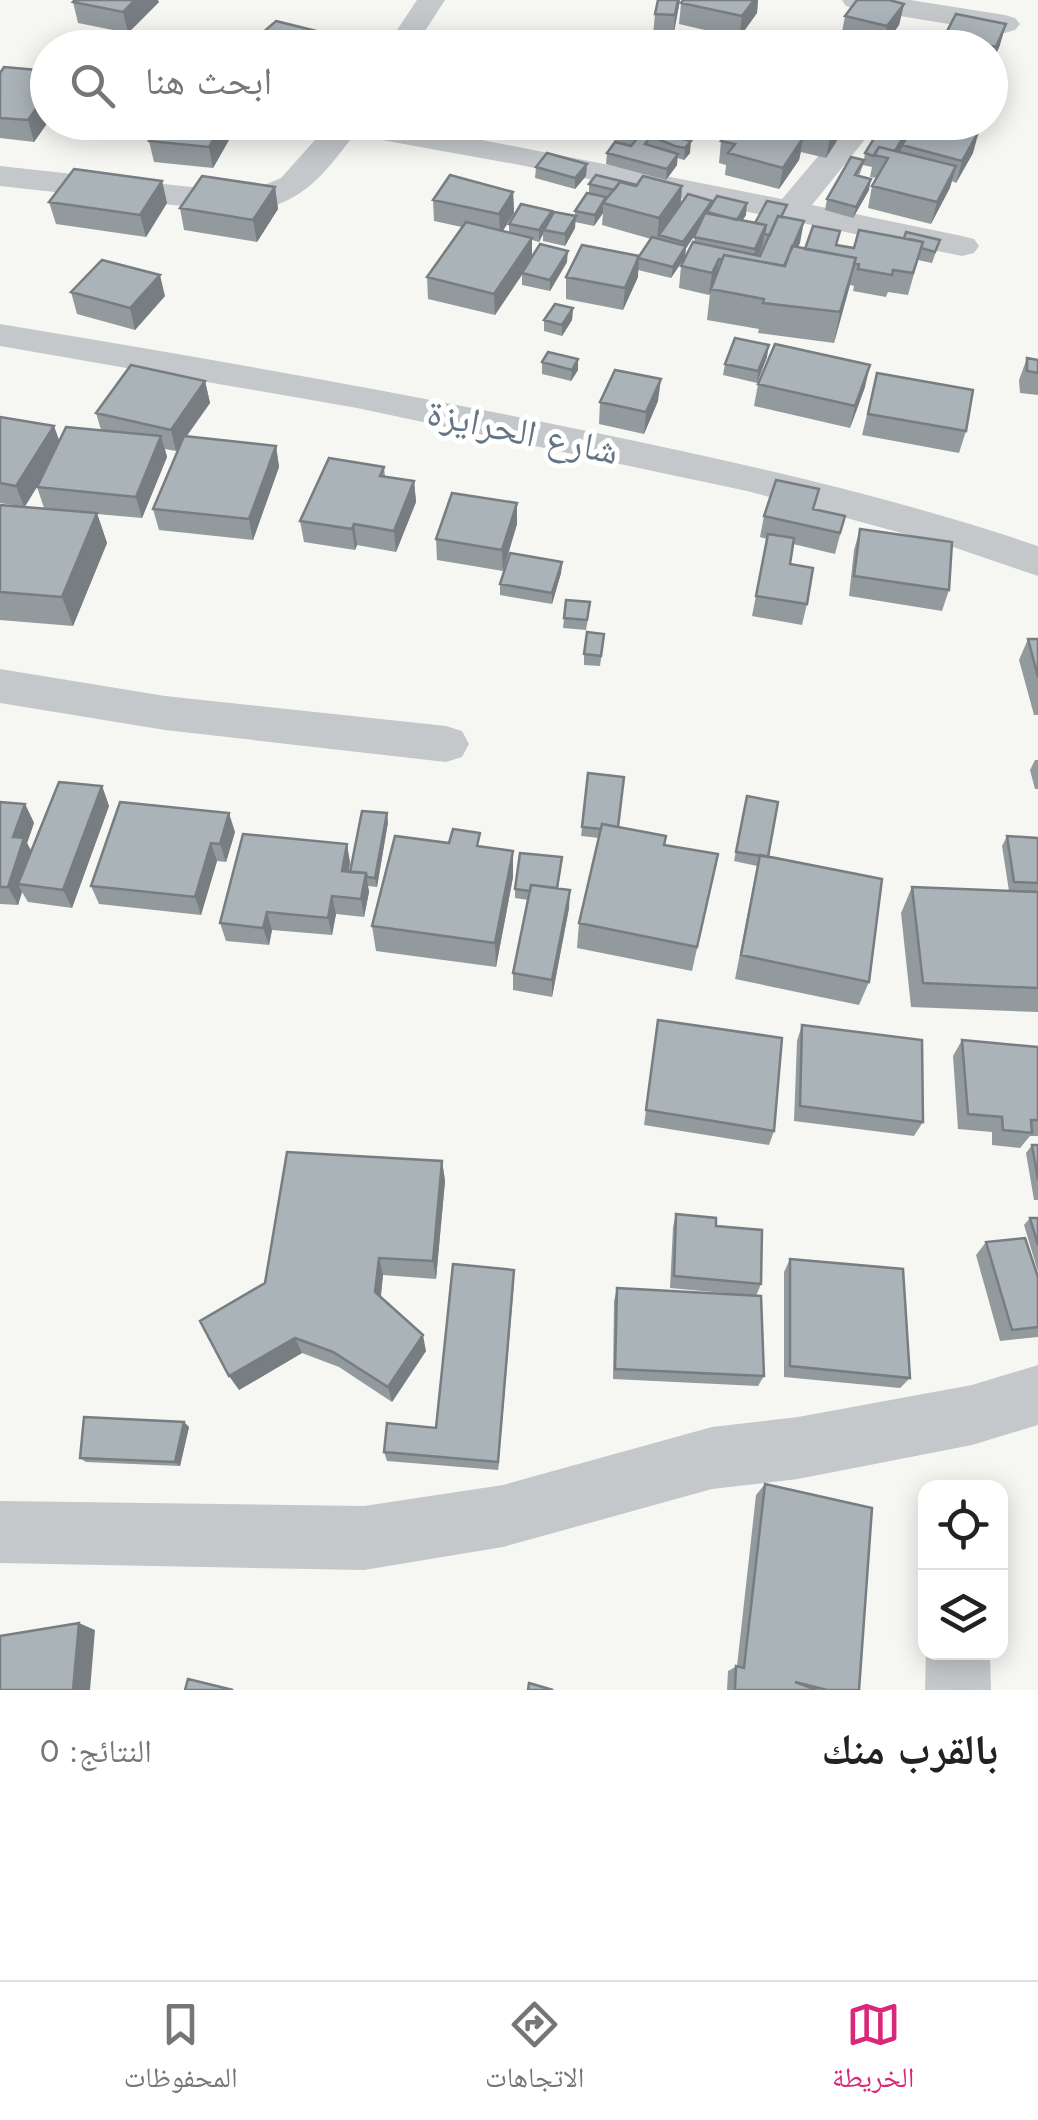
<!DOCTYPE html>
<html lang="ar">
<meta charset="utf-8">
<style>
:root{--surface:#fff;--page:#f6f6f6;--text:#222;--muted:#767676;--line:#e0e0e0;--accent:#db2777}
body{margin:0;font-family:Jost,"Noto Naskh Arabic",sans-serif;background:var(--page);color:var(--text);direction:rtl}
.controls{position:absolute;right:30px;bottom:30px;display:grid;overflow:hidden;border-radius:20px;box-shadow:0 5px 25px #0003}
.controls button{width:90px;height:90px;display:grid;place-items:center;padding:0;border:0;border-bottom:2px solid var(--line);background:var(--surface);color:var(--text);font:50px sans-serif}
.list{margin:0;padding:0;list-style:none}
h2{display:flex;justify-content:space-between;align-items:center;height:130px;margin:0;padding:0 40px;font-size:42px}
h2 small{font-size:32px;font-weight:400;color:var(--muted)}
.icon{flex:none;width:55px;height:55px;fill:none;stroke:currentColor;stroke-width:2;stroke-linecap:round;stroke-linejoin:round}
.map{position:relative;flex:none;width:1038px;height:1690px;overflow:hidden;direction:ltr}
.search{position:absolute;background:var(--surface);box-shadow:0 5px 25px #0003;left:30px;right:30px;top:30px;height:110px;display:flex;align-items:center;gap:25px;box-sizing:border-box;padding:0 35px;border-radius:55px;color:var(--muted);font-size:38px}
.sheet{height:290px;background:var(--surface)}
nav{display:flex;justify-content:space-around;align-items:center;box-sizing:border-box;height:140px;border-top:2px solid var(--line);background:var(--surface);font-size:28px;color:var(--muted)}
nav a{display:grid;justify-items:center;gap:5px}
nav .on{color:var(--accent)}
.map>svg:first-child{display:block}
</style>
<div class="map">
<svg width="1038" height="1690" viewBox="0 0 1038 1690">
<rect width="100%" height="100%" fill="#f6f7f3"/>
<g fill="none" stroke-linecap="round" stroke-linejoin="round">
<path fill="#c4c8cb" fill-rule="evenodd" d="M417,0H445L414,48H385Z
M842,0H910L1005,15L1015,18L1020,24L1015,30L1005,33L856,9L846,6Z
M331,122H391L782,199L847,122H879L812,205L962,236L974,239L979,246L974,253L962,256L520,165L354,135C321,178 303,203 246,213L0,186V166L246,193L281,178Z
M0,324C200,357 399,392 597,433C745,464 894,497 1038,546V576L953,547L747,491L357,408L0,346Z
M0,669L165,696L446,726L462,731L469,744L462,757L446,762L165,730L0,703Z
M1038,1365V1425L972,1445L798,1479L712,1489L503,1547L364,1570L0,1563V1501L364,1506L503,1485L712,1427L798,1417L972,1385Z
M926,1649V1652H990L991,1690H925Z"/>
</g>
<path fill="#929a9e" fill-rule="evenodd" d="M680,0L673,37L653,35L655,14Z
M683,0H758L757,13L739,38L679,24L681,3Z
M73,2H159L128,33L78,23Z
M904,4L899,25L883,47L841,37L845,16Z
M944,37L1000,45L990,68V48H942Z
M48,71V122L34,142L0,138V73Z
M160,122H226L229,140L213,168L154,162L149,141Z
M622,122L685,135L683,139L690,153L684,160L677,158V165L666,180L606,164L607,153L614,144L615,135Z
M752,122H853L849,129L845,128L826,158L801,152L799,160L779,189L725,175L726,165L719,163L721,141L751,125Z
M912,123L910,132L973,153L956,183L952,181L931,224L868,208L872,186L877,178L870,177L872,167L863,165L859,176L869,190L853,218L825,210L827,199L864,160L865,153Z
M587,164L586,176L575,189L535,178L536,167Z
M162,181L167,203L146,237L56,224L49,202Z
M589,184L682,186L681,205L712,201L711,205L746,215L742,220L755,223L784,217L804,221L798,247L805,249L840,231L837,245L854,248L904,238L940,240L932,263L918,260L908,295L888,292L886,297L853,291L854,286L850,285L834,343L758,333L759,329L707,320L710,293L709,295L679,288L681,266L694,242L695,234L686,248L685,257L671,278L638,270V277L623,310L566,299V277L639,256L651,239L602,225L603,213L594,226L575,222V228L565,246L543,241V234L539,242L532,240V257L567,262L550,291L522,285V274L495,315L428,299L427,277L462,227L434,221L433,200L513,192L514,213L503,231L509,232V224L551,217L575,216V211L589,193Z
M275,187L278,209L257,242L184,230L180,208Z
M71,292L165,296L135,330L77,314Z
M573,308L572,320L562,336L544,331V320Z
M767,357L757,383L723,375L725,364Z
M1027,358L1038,360V395L1020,393L1019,380Z
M542,362L578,370L571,381L542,374Z
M877,373L966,431L959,453L862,435Z
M205,381L210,403L186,437L276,446L279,467L253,540L159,530L153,509L179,447L176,451L165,449L167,457L142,518L97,514L107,543L73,626L0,620V505L18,506L0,503V417L59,441L101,430L96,413ZM37,487L44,508L25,507Z
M758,384L865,387L850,428L754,406Z
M658,401L644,434L599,424L600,402Z
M384,467L385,476L414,481L416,502L396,552L357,545L355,550L304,542L300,521Z
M517,503V524L503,571L437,560L436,539Z
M814,510L845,516L835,554L793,544L790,564L807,604L802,625L752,616L767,539L760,537L764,516Z
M860,529L949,590L942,611L849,596L854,550Z
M562,562L561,573L552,604L500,595V584Z
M589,613L586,630L563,628L564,618Z
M1028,639H1038V715H1034L1019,660Z
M603,645L600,666L584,665V654Z
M1035,760H1038V789H1035L1030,770Z
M588,773L618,827L664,845L718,854L692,971L577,948L579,923L599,838L581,836Z
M102,786L109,806L72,908L28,902L22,892L18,905L0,904V802L25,804L34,823L27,843L31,851Z
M747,796L768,857L869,982L859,1005L735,979L757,866L734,861Z
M388,822L377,887L368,886L369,892L364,917L336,914L332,935L272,930L269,945L226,941L220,923L350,862L349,872H350Z
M235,832L226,862L217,861L201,915L99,904L91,886Z
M1007,836L1038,838V1012L911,1007L901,913L912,887L1009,891L1002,846Z
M481,847L513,877L496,967L376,951L372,926Z
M561,867L558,889L569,908L552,997L513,990V973L528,900L515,898V889Z
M802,1025L923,1122L914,1136L794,1121L797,1041Z
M656,1036L774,1131L769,1145L644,1125Z
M962,1040L1038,1047V1136H1030L1020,1148L992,1145V1132L958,1129L953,1056Z
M1032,1145H1038V1200H1034L1026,1153Z
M442,1161L445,1181L436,1279L383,1275L381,1297L426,1351L392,1402L339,1367L302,1353L239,1390L265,1283Z
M676,1214L716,1226L761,1284L756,1296L764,1376L758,1386L613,1379L614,1301L617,1288L735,1294L670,1288L673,1227Z
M1030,1218H1038V1272L1024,1225Z
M986,1242L1038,1277V1337L1000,1341L976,1255Z
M790,1259L910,1378L900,1388L784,1377V1272Z
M514,1270L498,1470L387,1461L384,1452L436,1428Z
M184,1422L189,1427L180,1466L86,1462L80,1458Z
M765,1484L859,1690H727L728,1671L737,1666L756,1495Z"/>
<path fill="#777d81" d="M135,0H158L159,2L128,33L123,12Z
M678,0H680L673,37L675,15Z
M754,0H758L757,13L739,38L742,16Z
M904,4L899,25L883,47L887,26Z
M1006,24L1000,45L990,68L996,47Z
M316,31L318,48H297Z
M48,92V122L34,142L28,120Z
M223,122H226L229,140L213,168L209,147Z
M839,122H846L845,128L826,158L830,137Z
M912,123L910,134L888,171L890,160Z
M687,124L685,135L678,147L679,136Z
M979,131L973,153L956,183L962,161Z
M803,138L799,160L779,189L783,168Z
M691,141L690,153L684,160L685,148Z
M678,154L677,165L666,180L667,169Z
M587,164L586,176L575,189V178Z
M956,166L950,188L931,224L937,202Z
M871,179L869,190L853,218L856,207Z
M162,181L167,203L146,237L140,215Z
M682,186L680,208L659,235L657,240L659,218Z
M275,187L278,209L257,242L253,220Z
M513,192L514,213L500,235L499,214Z
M712,201L711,212H707V218L686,248L685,257L671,278L673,267L682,251L683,242Z
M603,203V213L594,226L595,215Z
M747,203L746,215L738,228L737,220Z
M552,211L551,222L544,230L543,234L539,242V230Z
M576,216L575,228L565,246V234Z
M804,221L800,243L778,294L782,272Z
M766,225L762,247L753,266L755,249Z
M532,238V260L495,315L494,294Z
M568,251L567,262L550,291V280Z
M639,256L638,277L623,310L625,288Z
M856,258L849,288L834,343L840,312Z
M719,259L716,281L709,295L712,273Z
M160,275L165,296L135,330L130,308Z
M573,308L572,320L562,336V325Z
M769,345L767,357L757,383L758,371Z
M578,359V370L571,381L572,370Z
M870,365L865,387L850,428L855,406Z
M661,379L658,401L644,434L646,412Z
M205,381L210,403L176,451L171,430Z
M54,426L62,448L24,507L16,486Z
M161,436L167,457L142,518L136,497Z
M276,446L279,467L253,540L249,519Z
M414,481L416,502L396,552L394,531Z
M517,503V524L503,571L502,550Z
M97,513L107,543L73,626L62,597Z
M354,524L357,545L355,550L352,529Z
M562,562L561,573L552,604V593Z
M102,786L109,806L72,908L63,890Z
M25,804L34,823L27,843L34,856L18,884L22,892L18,905L8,887L13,837Z
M229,813L235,832L226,862L220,844Z
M387,813L388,822L377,887L375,878Z
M211,843L217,861L201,915L195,897Z
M347,844L350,862L346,889L342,871Z
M513,851V877L496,967L495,943Z
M366,873L369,892L364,917L361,899Z
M570,890L569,908L552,997V980Z
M332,896L336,914L332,935L328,918Z
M267,912L272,930L269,945L263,928Z
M442,1161L445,1181L436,1279L433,1261Z
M379,1258L383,1275L379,1309L375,1292Z
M514,1270V1282L498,1470V1462Z
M423,1335L426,1351L392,1402L388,1387Z
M295,1338L302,1353L239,1390L229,1376Z
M184,1422L189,1427L180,1466L175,1462Z
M79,1623L95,1630L90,1690H73Z"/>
<path fill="#aab3b8" stroke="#777d81" stroke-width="2.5" d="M75,0H135L123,12L73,2Z
M658,0H678L675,15L655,14Z
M683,0H754L742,16L681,3Z
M857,0H889L904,4L887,26L845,16Z
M956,14L1006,24L996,47L944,37Z
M276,21L316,31L297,48H245Z
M338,33L380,43L376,48H324Z
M817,33L873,43L871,48H811Z
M4,67L48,71V92L28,120L0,118V73Z
M160,122H223L209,147L149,141Z
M622,122H681L687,124L679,136L640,127L632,138L615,135Z
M735,122H740L803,138L783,168L728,153L735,144L721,141Z
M773,122H839L830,137Z
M884,122L912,123L895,151L879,147L874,156L865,153Z
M916,122H950L979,131L962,161L902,145Z
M659,133L691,141L685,148L675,146L655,138Z
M640,135L650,137L645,144L678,154L667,169L607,153L615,142L631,146Z
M879,147L956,166L937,202L872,186L888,158L874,155Z
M547,153L587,164L575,178L536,167Z
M851,157L864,160L855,175L871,179L856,207L827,199Z
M74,169L162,181L140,215L49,202Z
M450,175L513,192L499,214L433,200Z
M596,175L637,185L636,186L620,182L614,190L589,184Z
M202,176L275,187L253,220L180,208Z
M643,176L682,186L659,218L603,203L620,182L636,186Z
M587,193L606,197L595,215L575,211Z
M688,194L712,201L683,242L659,235Z
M717,196L747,203L737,220L707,212Z
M767,201L787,205L781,217L778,216L770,235L764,234L766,225L755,223Z
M521,204L552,211L539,230L509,224Z
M554,212L576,216L565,234L544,230Z
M705,213L766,225L755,249L694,237Z
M778,216L804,221L784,266L724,255L722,260L719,259L712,273L681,266L693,242L760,256Z
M466,222L532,238L494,294L427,277Z
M813,226L840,231L836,245L854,248L859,230L923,242L913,273L893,270L892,275L858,269L859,264L854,263L856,258L805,249Z
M906,232L940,240L935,252L921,248L923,242L904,238Z
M652,237L686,246L673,267L638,258Z
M540,244L568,251L550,280L522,273Z
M582,245L639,256L625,288L566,277Z
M792,246L856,258L840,312L763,303L764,299L711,289L724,255L785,266Z
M102,260L160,275L130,308L71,292Z
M555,304L573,308L562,325L544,320Z
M735,338L769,345L758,371L725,364Z
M775,344L870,365L855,406L758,384Z
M548,352L578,359L572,370L542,362Z
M1027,358L1038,360V373L1027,371Z
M131,365L205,381L171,430L96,413Z
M615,370L661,379L646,412L600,402Z
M877,373L973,390L966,431L868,414Z
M0,417L54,426L16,486L0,483Z
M66,427L161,436L136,497L37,487Z
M184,436L276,446L249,519L153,509Z
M329,458L384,467L380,476L414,481L394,531L354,524L352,529L300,521Z
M776,480L819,489L813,509L845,516L840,533L764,516Z
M452,493L517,503L502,550L436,539Z
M0,505L97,513L62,597L0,592Z
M860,529L952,542L949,590L854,576Z
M768,534L794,538L790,564L813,568L807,604L756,596Z
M510,553L562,562L552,593L500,584Z
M566,600L590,602L587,620L564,618Z
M587,632L604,634L601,656L584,654Z
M1028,639H1038V677Z
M588,773L624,777L618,827L602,824L601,829L582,827Z
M59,782L102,786L63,890L18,884Z
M747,796L778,802L768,857L736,852Z
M0,802L25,804L13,837L24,838L8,887H0Z
M120,802L229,813L220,844L211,843L195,897L91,886Z
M362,811L387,813L375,878L367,877L366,873L350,872Z
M602,824L666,836L664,845L718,854L697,947L579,923Z
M453,829L480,833L477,846L513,851L495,943L372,926L395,836L449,843Z
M243,834L347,844L342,871L366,873L361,899L332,896L328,918L267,912L263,928L220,923Z
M1007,836L1038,838V883L1014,882Z
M520,853L562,857L557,888L531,885L530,891L515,889Z
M760,855L882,879L869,982L741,955Z
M531,885L570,890L552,980L513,973Z
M912,887L1038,892V988L923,983Z
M658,1020L782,1038L774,1131L646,1110Z
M802,1025L922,1040L923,1122L800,1106Z
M962,1040L1038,1047V1120H1031L1032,1133L1003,1130L1002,1117L968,1114Z
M1032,1145H1038V1180Z
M287,1152L442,1161L433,1261L379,1258L375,1292L423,1335L388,1387L333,1352L295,1338L229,1376L200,1321L265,1283Z
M676,1214L716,1218V1226L762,1230L761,1284L674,1276Z
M1030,1218H1038V1245Z
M1025,1238L1038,1277V1327L1012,1330L986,1242Z
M790,1259L903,1269L910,1378L790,1366Z
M453,1264L514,1270L498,1462L384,1452L387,1423L436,1428Z
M617,1288L761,1296L764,1376L615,1369Z
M84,1417L184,1422L175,1462L80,1458Z
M765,1484L872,1508L859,1690H827L795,1682L817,1690H735L736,1666L744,1668Z
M79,1623L73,1690H0V1636Z
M188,1679L233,1690H185Z
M529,1683L553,1690H528Z"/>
<g text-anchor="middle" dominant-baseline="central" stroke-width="10" stroke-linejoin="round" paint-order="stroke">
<g font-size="38" fill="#647686" stroke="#fff">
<text transform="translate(523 431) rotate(12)">شارع الحرايزة</text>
</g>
</g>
</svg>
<div class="controls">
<button><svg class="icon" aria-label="locate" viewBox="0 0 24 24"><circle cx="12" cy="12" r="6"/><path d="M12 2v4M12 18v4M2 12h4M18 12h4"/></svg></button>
<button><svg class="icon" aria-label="layers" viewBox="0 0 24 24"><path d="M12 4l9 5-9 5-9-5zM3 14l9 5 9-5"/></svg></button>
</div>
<div class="search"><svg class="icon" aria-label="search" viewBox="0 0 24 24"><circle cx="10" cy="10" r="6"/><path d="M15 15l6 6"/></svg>ابحث هنا</div>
</div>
<section class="sheet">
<h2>بالقرب منك<small>النتائج: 0</small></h2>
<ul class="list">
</ul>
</section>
<nav>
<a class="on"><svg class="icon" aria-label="map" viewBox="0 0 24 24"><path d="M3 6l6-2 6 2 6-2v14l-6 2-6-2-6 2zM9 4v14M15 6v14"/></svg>الخريطة</a>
<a><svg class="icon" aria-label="directions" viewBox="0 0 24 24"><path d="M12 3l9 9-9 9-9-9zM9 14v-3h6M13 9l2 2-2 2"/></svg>الاتجاهات</a>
<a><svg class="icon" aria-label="saved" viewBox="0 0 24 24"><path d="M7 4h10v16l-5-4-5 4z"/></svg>المحفوظات</a>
</nav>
